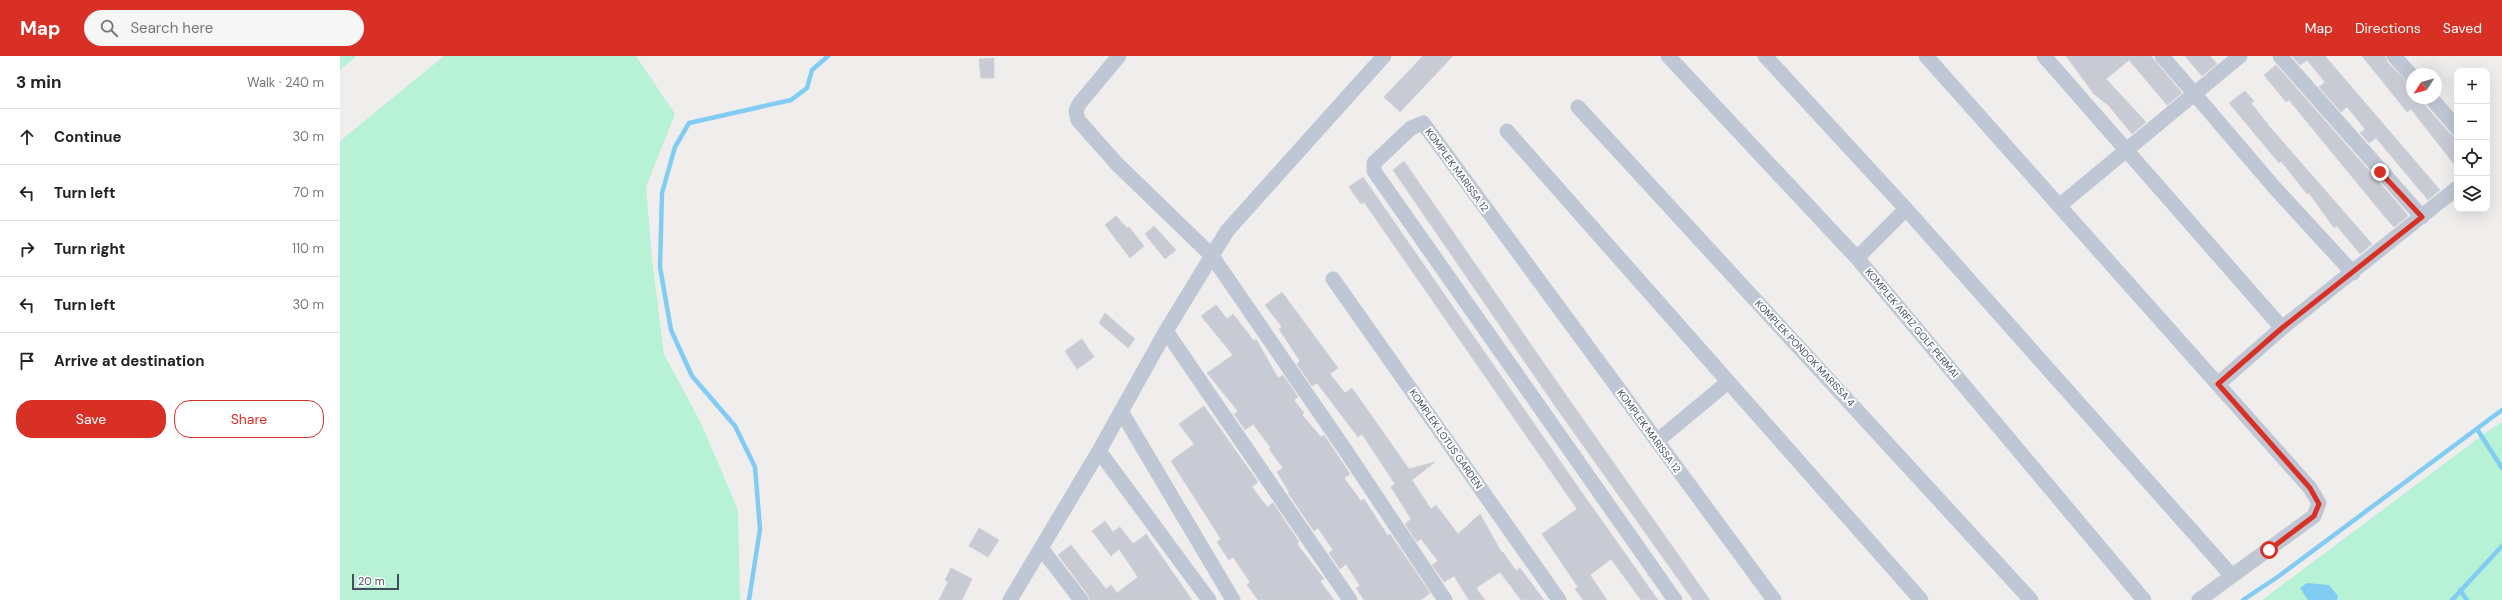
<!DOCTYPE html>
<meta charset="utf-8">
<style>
:root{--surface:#fff;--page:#f6f6f6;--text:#222;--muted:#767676;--line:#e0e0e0;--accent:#d93025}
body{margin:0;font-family:"DM Sans",sans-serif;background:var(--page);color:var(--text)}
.controls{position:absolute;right:12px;top:12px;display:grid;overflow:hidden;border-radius:8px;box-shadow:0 4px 16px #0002}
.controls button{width:36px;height:36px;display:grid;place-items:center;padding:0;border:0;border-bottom:1px solid var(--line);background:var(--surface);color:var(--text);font:20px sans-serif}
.compass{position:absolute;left:2066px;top:12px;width:36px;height:36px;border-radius:50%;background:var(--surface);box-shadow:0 4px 16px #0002;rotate:234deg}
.scale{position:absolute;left:12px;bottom:10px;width:47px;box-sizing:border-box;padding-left:4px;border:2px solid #444e5c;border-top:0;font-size:11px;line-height:14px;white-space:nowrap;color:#444e5c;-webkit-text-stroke:3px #fff;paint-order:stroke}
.stop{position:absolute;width:12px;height:12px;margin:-9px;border:3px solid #d93025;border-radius:50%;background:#fff}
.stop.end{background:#d93025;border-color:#fff;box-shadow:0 1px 4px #0008}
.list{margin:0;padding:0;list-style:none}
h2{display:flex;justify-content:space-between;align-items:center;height:52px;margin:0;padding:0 16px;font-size:17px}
h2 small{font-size:13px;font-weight:400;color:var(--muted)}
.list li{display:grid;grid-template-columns:26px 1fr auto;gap:12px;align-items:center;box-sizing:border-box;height:56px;padding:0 16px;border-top:1px solid var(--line)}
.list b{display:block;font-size:15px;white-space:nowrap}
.list em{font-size:13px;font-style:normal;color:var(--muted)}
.actions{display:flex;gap:8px;padding:12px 16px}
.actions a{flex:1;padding:9px 0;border:1px solid var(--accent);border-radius:16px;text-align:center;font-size:14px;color:var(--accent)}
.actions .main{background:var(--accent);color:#fff}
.icon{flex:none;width:22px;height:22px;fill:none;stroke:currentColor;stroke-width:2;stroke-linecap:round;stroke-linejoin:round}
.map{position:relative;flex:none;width:2162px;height:544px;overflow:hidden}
header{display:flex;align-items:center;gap:24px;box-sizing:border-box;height:56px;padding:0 20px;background:var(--accent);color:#fff}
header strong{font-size:19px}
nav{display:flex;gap:22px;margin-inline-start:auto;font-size:14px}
.search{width:280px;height:36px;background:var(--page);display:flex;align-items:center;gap:10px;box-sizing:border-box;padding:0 14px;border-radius:22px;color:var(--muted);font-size:15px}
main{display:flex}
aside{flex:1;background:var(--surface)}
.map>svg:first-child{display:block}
</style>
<header>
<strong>Map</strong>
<div class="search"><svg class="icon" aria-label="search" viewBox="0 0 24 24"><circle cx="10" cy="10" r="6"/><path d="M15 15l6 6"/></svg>Search here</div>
<nav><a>Map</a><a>Directions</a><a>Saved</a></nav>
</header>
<main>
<aside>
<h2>3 min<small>Walk · 240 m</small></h2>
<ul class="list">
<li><svg class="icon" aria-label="ahead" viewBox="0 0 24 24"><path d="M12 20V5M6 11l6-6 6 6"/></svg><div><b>Continue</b></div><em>30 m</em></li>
<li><svg class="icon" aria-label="left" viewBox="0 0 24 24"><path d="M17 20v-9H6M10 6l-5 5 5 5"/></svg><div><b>Turn left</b></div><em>70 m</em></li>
<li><svg class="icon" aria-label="right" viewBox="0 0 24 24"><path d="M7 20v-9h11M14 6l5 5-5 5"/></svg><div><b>Turn right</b></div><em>110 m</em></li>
<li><svg class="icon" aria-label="left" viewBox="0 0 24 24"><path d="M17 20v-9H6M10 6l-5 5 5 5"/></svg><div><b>Turn left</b></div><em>30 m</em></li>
<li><svg class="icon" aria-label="arrive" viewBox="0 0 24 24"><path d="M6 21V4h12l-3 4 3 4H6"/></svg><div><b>Arrive at destination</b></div></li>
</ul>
<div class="actions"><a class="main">Save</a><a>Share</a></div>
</aside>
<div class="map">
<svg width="2162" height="544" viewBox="0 0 2162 544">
<rect width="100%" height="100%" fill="#f0eded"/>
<path fill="#b7f2d6" d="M0,0H16L0,14Z
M104,0H296L335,58L306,131L312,203L324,298L362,369L398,454L400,544H0V85Z
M2162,366V544H1922L2148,375Z"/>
<path fill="#81ccf2" d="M1967,527L1989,529L1998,540L1997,544H1968L1960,532Z"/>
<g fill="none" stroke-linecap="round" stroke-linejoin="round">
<path stroke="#81ccf2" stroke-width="4.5" d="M2137,373L2162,412
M2120,534L2127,544
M409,544L420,473L415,411L395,370L352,320L331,274L320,211L322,137L335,91L349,67L451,44L467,32L472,14L488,0
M1903,544L1939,520L2162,354
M2112,544L2162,490"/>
</g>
<path fill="#c9cbd4" stroke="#d1d2da" d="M1083,0H1113L1060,56L1044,41Z
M1726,0H1811L1842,37L1827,49L1789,4L1766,23L1806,66L1792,78L1769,50L1754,38Z
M1845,0H1870L1877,8L1862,20Z
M1952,0H1985L2100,134L2088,144L2036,82L2029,87L2020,77L2025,73L2007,51L2001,56L1979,31L1985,26L1967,4L1960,9Z
M2022,0H2045L2047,6L2072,31V42H2082L2084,48L2110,78L2115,81L2117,112L2071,53L2067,56Z
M654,2V22H641L639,3Z
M1936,9L2061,151L2068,160L2054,171L2045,161L1949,44L1946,46L1924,19Z
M1905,35L1914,45L1911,47L1929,70L2032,188L2020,198L1997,170L1994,172L1969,137L1967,138L1941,105L1939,107L1889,47Z
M1064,105L1219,329L1370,544H1353L1215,350L1053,114Z
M1023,121L1238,431L1318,544H1301L1271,503L1250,519L1267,544H1243L1235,533L1238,531L1202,478L1237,453L1024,146L1021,148L1009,131Z
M776,160L787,172L789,171L804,190L790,202L765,169Z
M814,170L836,194L825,203L805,178Z
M942,236L998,312L990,318L1005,337L1012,332L1069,413L1095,406L1072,424L1091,453L1096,449L1118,478L1140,458L1162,497L1163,496L1176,515L1180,512L1204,544H1181L1160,516L1136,532L1145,544H1129L1114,520L1104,526L1092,509L1098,505L1081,483L1077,486L1065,468L1071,463L1051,431L1055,428L1022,378L1018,381L977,327L972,330L957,308L960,305L939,273L942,271L925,249Z
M876,249L887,263L893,258L914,285L916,283L938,322L943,319L958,341L954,344L964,357L962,359L981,381L984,379L1010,418L1004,422L1021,445L1024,443L1048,480L1050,478L1090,537L1081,544H1024L1016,532L1020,530L1006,508L1000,513L989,497L993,494L978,472L974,475L948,437L949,436L937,416L943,412L929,393L931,392L913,368L905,374L894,358L898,355L867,317L893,299L861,260Z
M765,257L795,283L788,292L759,267Z
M742,283L754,301L737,313L725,295Z
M864,350L918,426L912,431L927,451L933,447L959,486L957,488L984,523L980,525L994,544H918L907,529L910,526L893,501L889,504L877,486L881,483L831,405L854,388L839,368Z
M765,465L773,476L780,471L793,488L806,478L852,544H750L748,539L718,499L731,489L766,533L771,529L777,537L798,521L779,493L771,500L752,475Z
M639,472L659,484L648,501L629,490Z
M611,512L632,523L622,544H599L608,526L605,524Z"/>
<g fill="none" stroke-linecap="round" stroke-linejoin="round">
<path stroke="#bfc7d4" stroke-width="15" d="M779,0L739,48L736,55L738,64L777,108L872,200L1006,395L1105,544
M1328,0L1517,202L1804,544
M1425,0L1566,153
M1586,0L1970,432L1979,447L1974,460L1859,544
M1704,0L1942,272
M1822,0L1934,131L2013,217
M1940,0L2082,161
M2054,0L2072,20
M2091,42L2117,72
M1238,51L1691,544
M1167,75L1581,544
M1719,150L1900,0
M1517,202L1566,153L1892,520
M993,223L1219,544
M826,275L1010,544
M1878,328L1942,272L2117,132
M781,355L893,544
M1317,385L1388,326
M759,395L869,544
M701,492L741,544
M670,544L759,395L826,275L887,175L1044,0
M1335,544L1034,115V107L1071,72L1083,67L1434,544"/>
</g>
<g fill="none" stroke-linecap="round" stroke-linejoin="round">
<path stroke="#d93025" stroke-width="5" d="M1929,494L1974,460L1979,448L1970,432L1878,328L1942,272L2082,161L2040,116"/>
</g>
<g text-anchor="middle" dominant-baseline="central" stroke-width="4" stroke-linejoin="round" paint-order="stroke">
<g font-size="10" fill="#444e5c" stroke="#fff">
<text transform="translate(1117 114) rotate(54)">KOMPLEK MARISSA 12</text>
<text transform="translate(1572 267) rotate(50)">KOMPLEK ARFIZ GOLF PERMAI</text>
<text transform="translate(1465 297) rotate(47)">KOMPLEK PONDOK MARISSA 4</text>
<text transform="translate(1309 375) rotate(54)">KOMPLEK MARISSA 12</text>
<text transform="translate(1106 383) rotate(55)">KOMPLEK LOTUS GARDEN</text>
</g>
</g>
</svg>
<div class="controls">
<button>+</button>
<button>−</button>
<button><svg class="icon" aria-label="locate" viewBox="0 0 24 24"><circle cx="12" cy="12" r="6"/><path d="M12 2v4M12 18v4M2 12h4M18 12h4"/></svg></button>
<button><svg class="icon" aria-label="layers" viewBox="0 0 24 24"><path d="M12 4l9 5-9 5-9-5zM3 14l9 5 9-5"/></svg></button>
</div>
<svg class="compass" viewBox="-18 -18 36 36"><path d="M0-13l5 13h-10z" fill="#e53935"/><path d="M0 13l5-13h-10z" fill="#767676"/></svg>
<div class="scale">20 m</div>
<div class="stop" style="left:1929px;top:494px"></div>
<div class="stop end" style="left:2040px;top:116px"></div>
</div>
</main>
